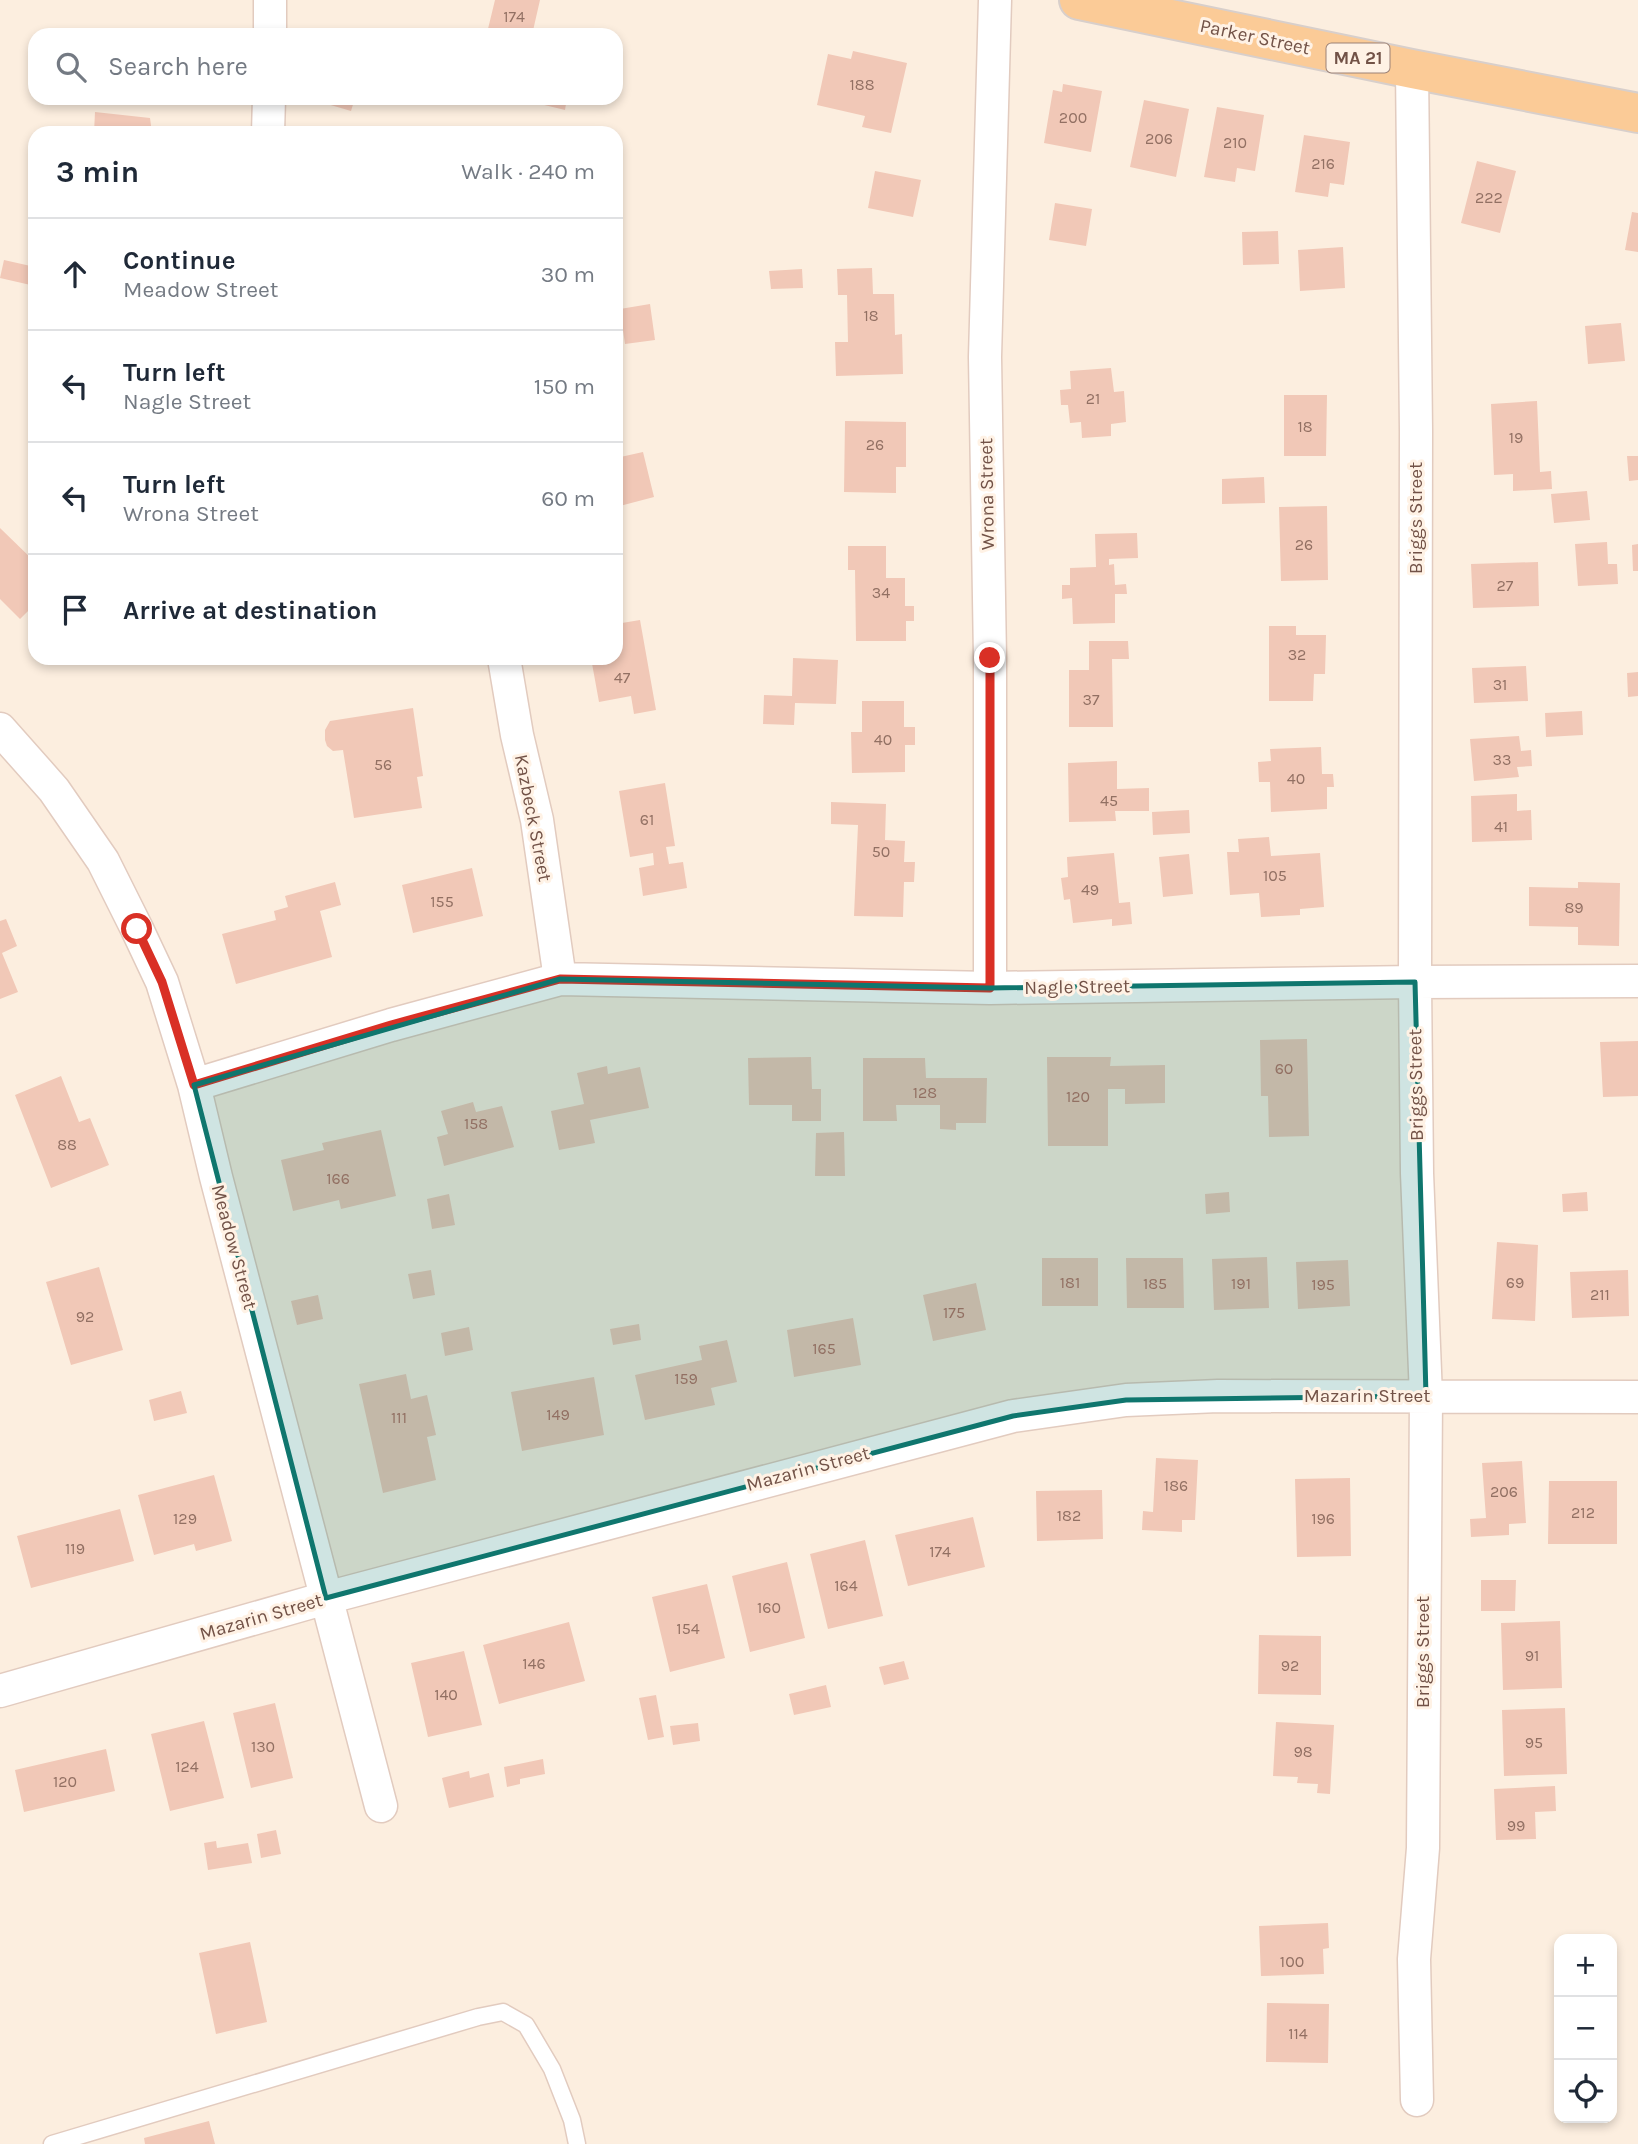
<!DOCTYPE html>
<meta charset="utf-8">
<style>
:root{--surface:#fff;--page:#f6f6f7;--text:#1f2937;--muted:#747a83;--line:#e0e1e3}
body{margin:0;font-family:Karla,sans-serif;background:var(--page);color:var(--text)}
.controls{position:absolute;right:21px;bottom:21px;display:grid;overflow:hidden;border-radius:14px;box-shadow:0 4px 10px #0003}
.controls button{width:63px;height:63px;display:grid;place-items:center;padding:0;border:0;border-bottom:2px solid var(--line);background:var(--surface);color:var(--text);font:35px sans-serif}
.stop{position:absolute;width:21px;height:21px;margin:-16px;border:5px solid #d93025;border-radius:50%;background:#fff}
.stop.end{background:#d93025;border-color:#fff;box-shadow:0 2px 7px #0008}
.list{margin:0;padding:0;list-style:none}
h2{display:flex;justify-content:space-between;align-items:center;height:91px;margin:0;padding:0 28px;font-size:30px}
h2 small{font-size:23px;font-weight:400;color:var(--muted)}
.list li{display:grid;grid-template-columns:46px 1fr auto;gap:21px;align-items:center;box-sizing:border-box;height:112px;padding:0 28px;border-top:2px solid var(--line)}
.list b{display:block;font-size:26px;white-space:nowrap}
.list p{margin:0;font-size:23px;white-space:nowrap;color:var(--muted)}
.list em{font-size:23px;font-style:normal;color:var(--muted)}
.icon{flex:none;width:38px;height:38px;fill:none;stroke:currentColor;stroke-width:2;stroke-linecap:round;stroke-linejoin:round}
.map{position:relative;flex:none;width:1638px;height:2144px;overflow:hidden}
.search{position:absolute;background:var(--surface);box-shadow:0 4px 10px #0003;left:28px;top:28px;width:595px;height:77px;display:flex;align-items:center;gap:18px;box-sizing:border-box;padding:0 24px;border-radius:21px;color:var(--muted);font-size:26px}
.panel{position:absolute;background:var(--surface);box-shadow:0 4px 10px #0003;left:28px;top:126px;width:595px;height:539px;border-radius:21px}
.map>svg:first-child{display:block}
</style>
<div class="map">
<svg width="1638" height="2144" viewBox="0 0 1638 2144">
<rect width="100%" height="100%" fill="#fceedf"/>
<path fill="#f1c8b7" d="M495,0H540L532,35H497L487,33Z
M853,51L907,63L891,133L862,127L865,116L817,105L828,54L851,59Z
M1063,84L1102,91L1091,152L1044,143L1053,90L1062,92Z
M317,98H355L351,111L317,101Z
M538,98H567L565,110L536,103Z
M1144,100L1189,109L1176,177L1130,167Z
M1217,107L1264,115L1255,171L1237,168L1235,182L1204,177Z
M95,112L150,118L152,133H94Z
M1304,135L1350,142L1344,185L1330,183L1328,197L1295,192Z
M1477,161L1516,171L1500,233L1461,223Z
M875,171L921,180L913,217L868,208Z
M1055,203L1092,209L1086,246L1049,240Z
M1632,212L1638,213V252L1625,250Z
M1278,231L1279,264L1243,265L1242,232Z
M1343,247L1345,288L1300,291L1298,250Z
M4,260L35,267V286L0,278Z
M872,268L873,294H894L895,335L902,334L903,374L836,376L835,342H848L847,295H838L837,269Z
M802,269L803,288L771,289L769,271Z
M650,304L655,340L625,344L620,309Z
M1621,323L1625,361L1588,364L1585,326Z
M1111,368L1114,392L1124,391L1126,422L1111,424V436L1082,438L1081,422L1070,423L1068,405H1061L1060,390L1071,389L1070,371Z
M1284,395H1327L1326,456H1284Z
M1537,401L1540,472L1551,471L1552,489L1513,491V474L1494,475L1491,404Z
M845,421L906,422V467H896V493L844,492Z
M643,452L654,497L616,507V458Z
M1627,456H1638V480L1629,481Z
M1264,477L1265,503L1222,504V479Z
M1587,491L1590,520L1554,523L1551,494Z
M1327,506L1328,580L1281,581L1279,507Z
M0,528L35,562V604L20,619L0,599Z
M1137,533L1138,558L1109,559V565L1114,564L1115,585L1126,584L1127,594H1115V623L1073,624L1072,598L1062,599V585H1070V568L1096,567L1095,534Z
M1607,542L1608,564H1617L1618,584L1578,586L1575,544Z
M1638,544V571H1633L1632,545Z
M848,546H886V578H905V606H914V621H906V641H856L855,570H848Z
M1538,562L1539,606L1473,608L1471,564Z
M640,620L656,710L634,714L631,696L599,702L591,658H616V624Z
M1269,626H1296V635H1326L1325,674H1314L1313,701H1269Z
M1089,641H1128L1129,659H1112L1113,727H1069V670H1089Z
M793,658L838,660L836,704L795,703L794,725L763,724L764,695L792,696Z
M1526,666L1528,701L1474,703L1472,668Z
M1638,672V696L1628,697L1627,673Z
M862,701H904V727H915V745H905V772L852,773L851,732H862Z
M413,708L423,776L417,777L422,808L354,818L343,750L333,751L327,746L325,740V730L330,721Z
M1582,711L1583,735L1546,737L1545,713Z
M1519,736L1521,751L1531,750L1532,766L1517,767L1519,777L1474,781L1470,739Z
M1321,747L1322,774H1333L1334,787H1327V809L1271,812L1270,782H1259L1258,762L1271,761L1270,749Z
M1117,761V789L1149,788V811H1115L1116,821L1069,822L1068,763Z
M665,783L675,846L666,847L669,864L683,862L687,888L643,896L639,868L654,865L653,853L630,857L619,791Z
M1517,794V811L1531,810L1532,840L1472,842L1471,796Z
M831,802L886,804L885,840L905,841L904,862H915L914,882H904L903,917L854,916L858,825L831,824Z
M1189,810L1190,833L1153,835L1152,812Z
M1269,837L1271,856L1320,853L1324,907L1300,909V915L1261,917L1259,893L1230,895L1227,852H1239L1238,839Z
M1114,853L1119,903L1130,902L1132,924L1112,926V919L1073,923L1070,899L1064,900L1061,878L1068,877L1067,857Z
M1189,854L1193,894L1163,897L1159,857Z
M472,868L483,916L413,933L402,885Z
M335,882L341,905L320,911L332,957L236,984L222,934L276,920L274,911L288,907L285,896Z
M1578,882L1620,883L1619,946L1578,945V927L1529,926V887L1578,888Z
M6,919L17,946L2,953L18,992L0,999V921Z
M1307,1039L1309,1136L1269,1137L1268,1096H1261L1260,1040Z
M1638,1041V1096L1603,1097L1600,1042Z
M811,1057L812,1089H821V1121H792V1105H749L748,1058Z
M1047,1057H1111L1110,1066L1165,1065V1103L1125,1104V1089H1108V1146H1048Z
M863,1058H925L926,1078H987L986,1123H956V1130L940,1129V1105H896L897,1121H863Z
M607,1066L608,1074L640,1067L649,1108L590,1120L595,1143L559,1150L551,1111L584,1104L577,1073Z
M61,1076L79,1122L90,1118L109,1165L51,1188L15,1095Z
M473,1102L476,1112L502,1106L514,1147L444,1166L437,1137L448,1134L441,1111Z
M381,1130L396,1196L341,1209L339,1200L293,1211L281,1160L324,1150L322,1143Z
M844,1132L845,1176H815L816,1133Z
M1229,1192L1230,1212L1206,1214L1205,1194Z
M1587,1192L1588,1211L1563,1212L1562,1194Z
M449,1194L455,1225L432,1229L427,1199Z
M1497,1242L1538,1245L1535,1321L1492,1319Z
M1267,1257L1269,1308L1214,1310L1212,1259Z
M1042,1258H1098V1306H1042Z
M1126,1258H1183L1184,1308H1127Z
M1348,1260L1350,1306L1298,1309L1296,1262Z
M99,1267L123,1350L71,1365L46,1282Z
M431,1270L435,1295L413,1299L408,1274Z
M1628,1270L1629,1316L1572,1318L1570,1272Z
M976,1283L986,1330L933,1341L923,1295Z
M318,1295L323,1319L297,1325L291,1301Z
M853,1318L861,1365L794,1377L787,1330Z
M639,1324L641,1340L613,1345L610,1329Z
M469,1327L473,1350L445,1356L441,1333Z
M727,1340L737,1382L711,1388L715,1405L645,1420L635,1375L702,1360L699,1346Z
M406,1374L411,1399L427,1395L436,1435L427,1437L436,1480L383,1493L359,1384Z
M594,1377L604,1435L522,1451L511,1392Z
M181,1391L187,1413L154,1421L149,1400Z
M1156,1458L1198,1460L1195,1520H1182V1532L1142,1530L1143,1511L1153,1512Z
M1522,1461L1526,1523L1509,1524V1535L1471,1537L1470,1519L1486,1518L1482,1463Z
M214,1475L232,1541L196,1551L194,1544L154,1555L138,1495Z
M1350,1478L1351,1556L1297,1557L1295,1479Z
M1549,1481H1617V1544H1548Z
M1102,1490L1103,1539L1037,1541L1036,1491Z
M120,1509L134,1561L31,1588L17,1536Z
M973,1517L985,1567L908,1586L895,1535Z
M865,1540L883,1616L828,1629L810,1554Z
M787,1562L805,1638L750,1652L732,1576Z
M1481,1580H1516L1515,1611H1481Z
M707,1584L725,1658L670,1672L652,1597Z
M1560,1621L1562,1688L1503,1690L1501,1623Z
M569,1622L585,1681L499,1704L483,1645Z
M1259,1635L1321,1636V1695L1258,1694Z
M464,1651L482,1725L428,1737L411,1663Z
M904,1661L909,1679L884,1685L879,1667Z
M826,1685L831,1707L794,1715L789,1694Z
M656,1695L664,1737L648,1740L639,1698Z
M275,1703L293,1778L251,1788L233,1713Z
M1565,1708L1567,1774L1504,1776L1502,1710Z
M204,1721L224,1798L170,1811L151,1734Z
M1276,1722L1334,1725L1330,1794L1317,1793L1318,1784L1297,1783L1298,1777L1273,1776Z
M698,1723L700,1741L673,1745L670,1726Z
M106,1749L115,1791L24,1812L15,1770Z
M543,1759L545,1774L520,1779V1784L507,1787L504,1767Z
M469,1771L470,1778L489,1773L494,1797L449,1808L442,1778Z
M1555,1786L1556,1811L1535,1812L1536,1839L1496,1840L1494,1789Z
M276,1830L281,1854L261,1858L257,1834Z
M216,1841L217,1848L248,1843L252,1863L208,1870L204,1843Z
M1328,1923L1329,1948L1323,1949L1324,1974L1261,1976L1259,1926Z
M250,1942L267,2022L216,2034L199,1953Z
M1267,2003L1329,2004L1328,2063L1266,2062Z
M209,2121L215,2144H145L144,2138Z"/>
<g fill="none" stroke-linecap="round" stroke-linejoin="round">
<defs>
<path id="lane" d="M52,2144L478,2017L503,2012L526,2025L552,2069L572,2120L577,2144"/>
<path id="street" d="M270,35V0
M1412,69L1416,431L1415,982L1417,1173L1426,1396L1423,1848L1414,1959L1417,2100
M268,133L269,98
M504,658L517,735L537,820L560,979
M0,729L54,790L103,861L137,929L162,982L194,1085L216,1177L381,1806
M990,988V658L985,357L995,0
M194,1085L391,1025L560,979L990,988L1415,982L1638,981
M0,1691L326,1598L1013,1416L1126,1400L1218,1396L1638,1397"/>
<path id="primary" d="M1079,0L1412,69L1638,113"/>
</defs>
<use href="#lane" stroke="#e2cbbf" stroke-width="19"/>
<use href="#street" stroke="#e2cbbf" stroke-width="35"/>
<use href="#primary" stroke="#d8cfcb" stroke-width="42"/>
<use href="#lane" stroke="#fff" stroke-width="16"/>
<use href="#street" stroke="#fff" stroke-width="32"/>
<use href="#primary" stroke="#fbcb97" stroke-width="38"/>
</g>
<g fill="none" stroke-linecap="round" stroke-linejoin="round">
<path stroke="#d93025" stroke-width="9" d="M137,929L162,982L194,1085L391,1025L560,979L990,988V658"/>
</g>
<path fill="#0f766e" fill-opacity="0.2" stroke="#0f766e" stroke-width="5" stroke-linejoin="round" d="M560,979L990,988L1415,982L1426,1396L1126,1400L1013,1416L326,1598L194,1085Z"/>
<g text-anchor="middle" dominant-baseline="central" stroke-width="6" stroke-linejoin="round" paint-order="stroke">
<g font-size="16" fill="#927063">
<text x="514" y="16">174</text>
<text x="862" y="84">188</text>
<text x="1073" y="117">200</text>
<text x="1159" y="138">206</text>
<text x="1235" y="142">210</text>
<text x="1323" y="163">216</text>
<text x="1489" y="197">222</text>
<text x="871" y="315">18</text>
<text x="1093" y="398">21</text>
<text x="1305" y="426">18</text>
<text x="1516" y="437">19</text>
<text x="875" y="444">26</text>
<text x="1304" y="544">26</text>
<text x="1505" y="585">27</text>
<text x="881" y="592">34</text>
<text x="1297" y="654">32</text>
<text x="622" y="677">47</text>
<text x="1500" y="684">31</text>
<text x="1091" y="699">37</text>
<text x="883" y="739">40</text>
<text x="1502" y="759">33</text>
<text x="383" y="764">56</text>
<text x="1296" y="778">40</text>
<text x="1109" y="800">45</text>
<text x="647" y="819">61</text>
<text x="1501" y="826">41</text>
<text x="881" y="851">50</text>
<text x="1275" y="875">105</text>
<text x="1090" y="889">49</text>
<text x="442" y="901">155</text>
<text x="1574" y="907">89</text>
<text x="1284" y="1068">60</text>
<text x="925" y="1092">128</text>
<text x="1078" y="1096">120</text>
<text x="476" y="1123">158</text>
<text x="67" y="1144">88</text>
<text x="338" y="1178">166</text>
<text x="1070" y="1282">181</text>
<text x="1515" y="1282">69</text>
<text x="1155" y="1283">185</text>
<text x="1241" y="1283">191</text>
<text x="1323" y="1284">195</text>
<text x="1600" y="1294">211</text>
<text x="954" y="1312">175</text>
<text x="85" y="1316">92</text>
<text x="824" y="1348">165</text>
<text x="686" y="1378">159</text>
<text x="558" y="1414">149</text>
<text x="399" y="1417">111</text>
<text x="1176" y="1485">186</text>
<text x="1504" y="1491">206</text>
<text x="1583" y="1512">212</text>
<text x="1069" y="1515">182</text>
<text x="185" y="1518">129</text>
<text x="1323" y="1518">196</text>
<text x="75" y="1548">119</text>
<text x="940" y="1551">174</text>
<text x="846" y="1585">164</text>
<text x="769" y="1607">160</text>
<text x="688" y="1628">154</text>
<text x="1532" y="1655">91</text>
<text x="534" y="1663">146</text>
<text x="1290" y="1665">92</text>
<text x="446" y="1694">140</text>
<text x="1534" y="1742">95</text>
<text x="263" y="1746">130</text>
<text x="1303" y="1751">98</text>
<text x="187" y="1766">124</text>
<text x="65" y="1781">120</text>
<text x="1516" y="1825">99</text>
<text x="1292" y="1961">100</text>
<text x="1298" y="2033">114</text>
</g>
<rect fill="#fff2e5" stroke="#9c8276" stroke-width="2" x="1326.5" y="43.5" width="63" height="29" rx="5"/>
<g font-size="18" font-weight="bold" fill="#725247">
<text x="1358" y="58">MA 21</text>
</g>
<g font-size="19" fill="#725247" stroke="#fff2e5">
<text transform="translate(1255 37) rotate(12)">Parker Street</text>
<text transform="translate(987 494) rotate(-91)">Wrona Street</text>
<text transform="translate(1416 518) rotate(-90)">Briggs Street</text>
<text transform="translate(533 818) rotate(79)">Kazbeck Street</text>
<text transform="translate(1077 987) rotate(-1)">Nagle Street</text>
<text transform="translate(1416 1085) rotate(-91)">Briggs Street</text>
<text transform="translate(234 1247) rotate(75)">Meadow Street</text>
<text x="1367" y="1396">Mazarin Street</text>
<text transform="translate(808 1469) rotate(-15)">Mazarin Street</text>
<text transform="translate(261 1617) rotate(-16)">Mazarin Street</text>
<text transform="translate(1423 1652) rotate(-90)">Briggs Street</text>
</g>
</g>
</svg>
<div class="controls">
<button>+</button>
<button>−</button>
<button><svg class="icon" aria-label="locate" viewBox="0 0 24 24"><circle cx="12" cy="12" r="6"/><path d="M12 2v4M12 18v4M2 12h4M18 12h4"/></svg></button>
</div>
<div class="stop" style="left:137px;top:929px"></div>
<div class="stop end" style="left:990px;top:658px"></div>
<div class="search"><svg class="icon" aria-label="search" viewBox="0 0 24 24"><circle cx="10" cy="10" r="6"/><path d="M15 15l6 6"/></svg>Search here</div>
<section class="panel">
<h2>3 min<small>Walk · 240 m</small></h2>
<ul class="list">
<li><svg class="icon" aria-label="ahead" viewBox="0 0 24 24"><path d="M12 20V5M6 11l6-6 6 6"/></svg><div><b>Continue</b><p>Meadow Street</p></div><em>30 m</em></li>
<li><svg class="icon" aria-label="left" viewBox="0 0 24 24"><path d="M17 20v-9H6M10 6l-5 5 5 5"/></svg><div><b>Turn left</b><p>Nagle Street</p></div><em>150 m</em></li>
<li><svg class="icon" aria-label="left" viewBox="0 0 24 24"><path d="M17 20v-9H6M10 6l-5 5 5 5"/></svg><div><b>Turn left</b><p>Wrona Street</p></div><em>60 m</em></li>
<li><svg class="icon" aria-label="arrive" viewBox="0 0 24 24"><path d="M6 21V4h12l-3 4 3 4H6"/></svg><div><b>Arrive at destination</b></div></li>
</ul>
</section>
</div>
